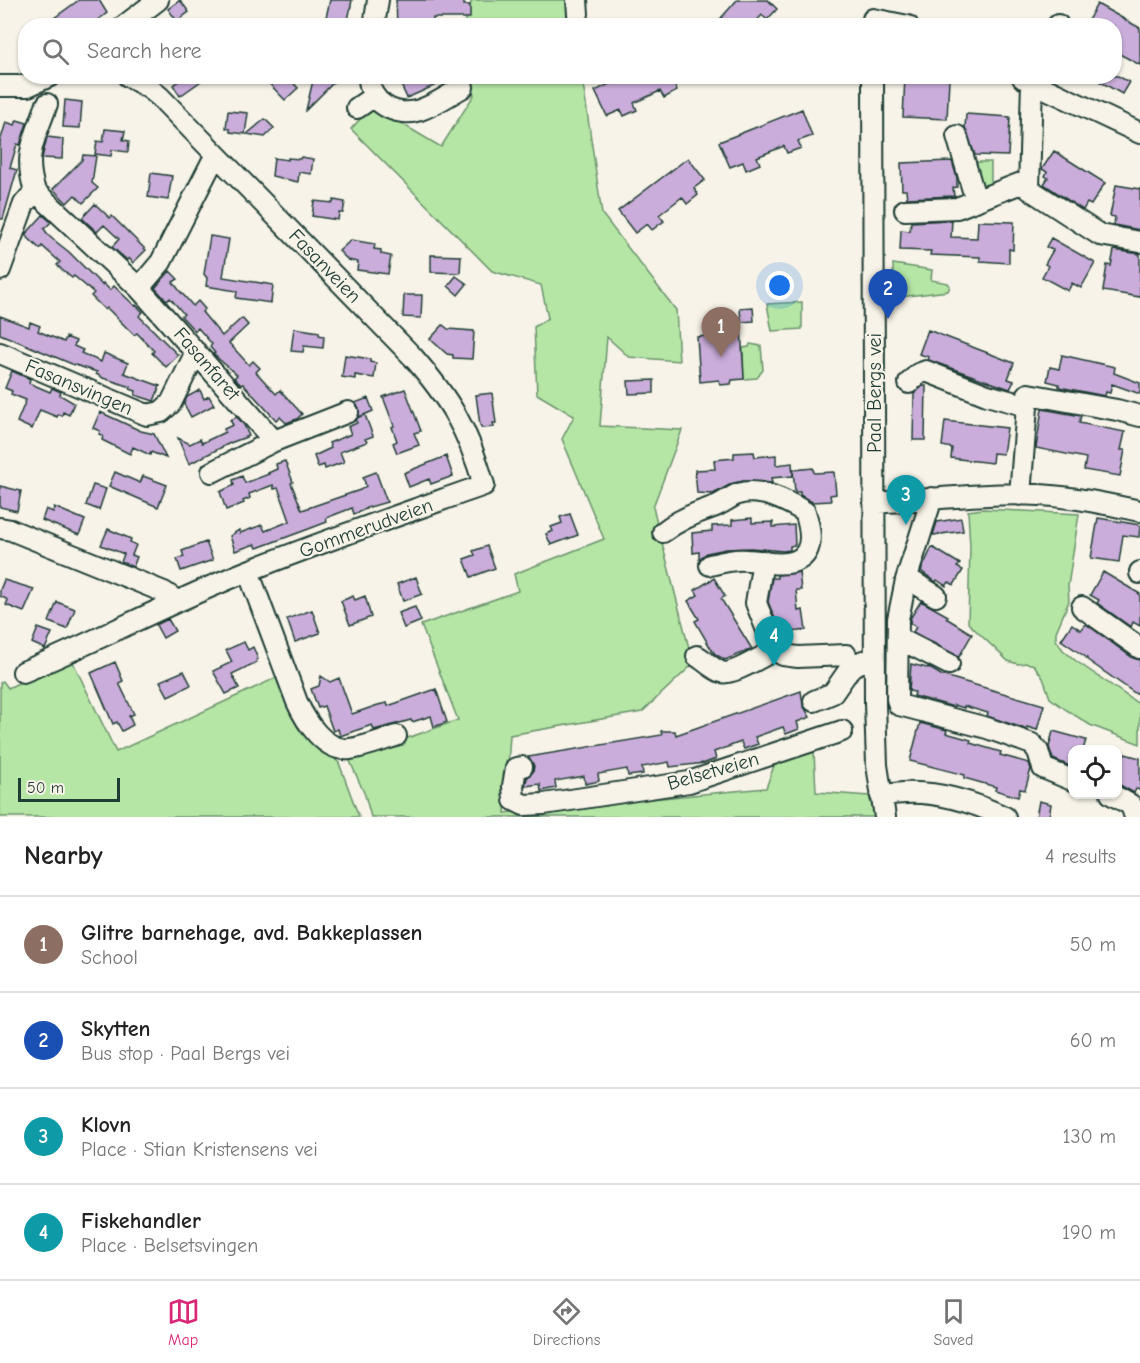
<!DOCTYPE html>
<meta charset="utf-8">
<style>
:root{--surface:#fff;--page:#f6f6f6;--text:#222;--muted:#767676;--line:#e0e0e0;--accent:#db2777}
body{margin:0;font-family:"Comic Neue",sans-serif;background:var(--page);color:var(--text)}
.controls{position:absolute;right:18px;bottom:18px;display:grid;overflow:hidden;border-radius:12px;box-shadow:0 2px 4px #0004}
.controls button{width:54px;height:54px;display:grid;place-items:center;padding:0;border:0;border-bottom:2px solid var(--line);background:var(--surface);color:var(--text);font:30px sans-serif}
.scale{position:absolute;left:18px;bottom:15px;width:102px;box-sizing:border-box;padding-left:6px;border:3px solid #1f3d34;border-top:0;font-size:16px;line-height:21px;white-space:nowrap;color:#1f3d34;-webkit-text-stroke:4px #f7f3e8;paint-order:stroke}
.you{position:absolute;left:780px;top:286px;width:21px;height:21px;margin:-15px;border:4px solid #fff;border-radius:50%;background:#1a73e8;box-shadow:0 0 0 9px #1a73e833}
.badge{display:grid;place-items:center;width:39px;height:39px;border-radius:50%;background:var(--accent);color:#fff;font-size:20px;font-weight:700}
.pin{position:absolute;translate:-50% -50px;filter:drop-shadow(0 2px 3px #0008)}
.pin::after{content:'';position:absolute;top:32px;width:21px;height:18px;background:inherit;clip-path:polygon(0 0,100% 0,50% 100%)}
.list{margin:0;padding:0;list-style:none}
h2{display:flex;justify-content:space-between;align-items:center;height:78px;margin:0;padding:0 24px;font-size:26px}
h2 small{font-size:20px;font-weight:400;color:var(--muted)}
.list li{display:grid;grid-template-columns:39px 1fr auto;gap:18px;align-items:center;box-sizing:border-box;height:96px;padding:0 24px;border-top:2px solid var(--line)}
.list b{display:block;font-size:22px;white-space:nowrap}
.list p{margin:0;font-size:20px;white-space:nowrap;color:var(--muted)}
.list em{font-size:20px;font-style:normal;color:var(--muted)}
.icon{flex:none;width:33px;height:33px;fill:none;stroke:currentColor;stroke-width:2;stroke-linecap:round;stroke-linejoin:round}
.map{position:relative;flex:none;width:1140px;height:817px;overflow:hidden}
.search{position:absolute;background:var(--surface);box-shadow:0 2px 4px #0004;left:18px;right:18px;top:18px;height:66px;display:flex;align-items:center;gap:15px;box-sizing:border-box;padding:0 21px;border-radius:24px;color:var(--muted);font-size:22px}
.sheet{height:462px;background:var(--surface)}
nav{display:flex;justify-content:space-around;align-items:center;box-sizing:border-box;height:84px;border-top:2px solid var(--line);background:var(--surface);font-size:16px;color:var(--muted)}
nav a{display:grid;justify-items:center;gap:3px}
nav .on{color:var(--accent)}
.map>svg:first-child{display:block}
</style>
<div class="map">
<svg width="1140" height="817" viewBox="0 0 1140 817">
<rect width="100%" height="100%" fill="#f7f3e8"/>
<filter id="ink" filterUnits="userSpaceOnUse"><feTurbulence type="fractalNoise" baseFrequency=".0167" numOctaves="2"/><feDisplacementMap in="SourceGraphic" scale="12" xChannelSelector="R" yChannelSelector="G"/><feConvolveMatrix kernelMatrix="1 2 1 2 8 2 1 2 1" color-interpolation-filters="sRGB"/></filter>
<g filter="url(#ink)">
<path fill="#b5e6a5" stroke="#6a926c" stroke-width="1.5" d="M472,0H571L575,25L463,26Z
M469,77H582L602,214L676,310L679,361L629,357L607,337L600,426L682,430L653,507L693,664L642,712L510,735L505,813L766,788L775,763L814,752L816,792L869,796L875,817H371L365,795L349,759L458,720L421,625L518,591L514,574L604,539L562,439L574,416L537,394L534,327L548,318L541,285L492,271L351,129L372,106L441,147L474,95Z
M975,162H991V184L977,186Z
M893,264L932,270L931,280L948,283L950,286L948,291L900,297L894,295Z
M802,302V329L772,331L767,304Z
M750,344L761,346L763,370L757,378L744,379L743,348L749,347Z
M983,509L1079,514L1068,586L1069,601L1056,632V640L1063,650L1076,661L1140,705V744L1090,725L1065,709L1050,698L1043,678L1034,665L1027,663L1018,664L1008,661L968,623L970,547L968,511Z
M71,658L116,752L280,676L302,729L339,763L359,817H0V683L3,681L8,688Z"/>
<path fill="#caadda" stroke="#1f3d34" stroke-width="1.5" d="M79,0H99L107,13L90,26H43Z
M180,0L189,12L177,21L168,9Z
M330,0H352L347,26H324Z
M396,0H464V5H470V18H433V23L397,26Z
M737,0H768L777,9L767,20L762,15L752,26H714Z
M1097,4L1140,28V65L1114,51V26H1085Z
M186,76H208L180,96L173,85Z
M262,76H287L298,88L285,100Z
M314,76H340L306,110Z
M397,76H456L407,98Z
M625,76H689L674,84L677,91L664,98L660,91L634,103L637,110L624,116L621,110L607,116L595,91Z
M1090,76H1118L1129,82L1122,94Z
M905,77L949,79L947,119L903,117Z
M65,100L82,102L80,128L63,127Z
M802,109L812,136L798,141L801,148L787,153L784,146L757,157L760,164L746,170L743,162L730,167L719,142Z
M228,111L248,113L245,134L230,132V129L226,128Z
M966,114L1010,117L1008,156L975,155L965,128Z
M265,119L274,128L265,137L247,134Z
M17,120L27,123L20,145L17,144L10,168L17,170L3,219H0V142L6,122L15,125Z
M105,129L125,131L123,140L129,141L128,152L112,150L111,156L95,154L97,141L103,142Z
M47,137L63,139L62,159L42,158Z
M1054,151L1105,183L1091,205L1087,203L1083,210L1044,184L1048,178L1045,176L1047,172L1042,169Z
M83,155L96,156L92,183L98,188L83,203L75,195L67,203L53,189L82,160Z
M301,157L313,159L311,174L299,172L298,182L272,176L274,158L288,160V158L300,159Z
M688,158L705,180L694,188L698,195L687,204L682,197L659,215L664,221L652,230L647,224L635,233L618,211Z
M952,161L957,178V187L953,188L954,196L907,198L906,190H902L901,163Z
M151,173L172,176L168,200L148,197Z
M1116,185L1140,189V230L1114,225L1115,217L1110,216Z
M334,200L345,202L343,213H339L338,220L312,216L314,201L333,203Z
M95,204L110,218L112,216L146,250L133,263L129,258L127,260L112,247L119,239L104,225L97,232L82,218Z
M43,215L51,222L44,229L50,237L69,252L102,285L103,283L110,290L114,286L135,306L136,305L143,312L139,316L178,355L166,367L152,353L154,351L137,333L134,335L107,308L105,310L91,296L94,293L74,276L72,278L62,270L57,265L60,262L42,246L40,249L25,235Z
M952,220L951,237L977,238L978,221L1014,222L1013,250L1009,249V263L980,261V257L930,255L931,251L900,250L901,230L910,231L911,222Z
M210,236L229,239L223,277L273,285L271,303L236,298L237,291L206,286L207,278L204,274Z
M1051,238L1095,263L1081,288L1072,283L1068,291L1042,277L1048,266L1045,264L1053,250L1046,247Z
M351,240L375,244L374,249L381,250V254L391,256L388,274L357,270L358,262L348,260L339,251Z
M1114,250L1140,254V297L1103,291L1107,265L1111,266Z
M431,255L461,256L460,273L431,272Z
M170,271L178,279L173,282L179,290L193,306L198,301L205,309L202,312L222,336L242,318L248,325L229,343L249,365L253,361L260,368L256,372L276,394L280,390L302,414L297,419L286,423L280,417L276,420L243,384L241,385L234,378L237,375L213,354L215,353L210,347L212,344L198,328L195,331L181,316L184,314L170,298L167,301L155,288Z
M456,276L467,284L458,295L448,286Z
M404,295H422L421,318L403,317Z
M753,307L754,321L741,322L740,308Z
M0,316L29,327L30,322L40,326L38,331L64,342L66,337L76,341L74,346L83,350L81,353L101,362L104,353L128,363L124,373L160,386L154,401L135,395L136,391L130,389L131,387L103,378L96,374L97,372L72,364L0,334Z
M443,325L448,329L474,331L472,359L453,358V355L447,354L430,339Z
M741,327L744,379L732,380L731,384L720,385L719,380L700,382L697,337L717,335L718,329Z
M294,328L319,332V335L324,336L323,348L304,346L303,352L291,351Z
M928,330L1014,363L1008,379L1014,381L1010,389L928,360L929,357L919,354Z
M345,355L370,359V362L376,363L374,378L355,375V379L342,377Z
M1062,355L1115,367L1114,373L1140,383V394L1112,384L1110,393L1106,392L1105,396L1059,387V384L1047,381L1050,367L1059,369Z
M12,371L30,379L29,383L50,392L52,388L61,392L60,395L74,403L69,415L63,412L62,416L58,414L57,417L40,410L32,429L17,422L26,400L11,394L12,391L5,388Z
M654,380V393L629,394L628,381Z
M923,386H926L925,440H913L914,394Z
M405,389L421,431L414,433L419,445L397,453L393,443L397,441L392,427L394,426L383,397Z
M200,390L204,399L209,396L214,405L191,417L184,404L187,397Z
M492,393L496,423H493L494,427L482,428L480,425L476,395Z
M368,398L373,411L359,417V408L355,403Z
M1042,409L1081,416L1079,423L1125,432L1121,450H1125L1120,476L1084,470L1086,458L1036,448Z
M100,412L141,431L154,434L166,458L151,452L150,455L133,447L130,454L102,440L103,436L99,434L100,431L93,428Z
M365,415L373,436L365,439L367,442L340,452L344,462L325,469L324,465L318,467L314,456L331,448L329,443L351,434L348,427L357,423L356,421L358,417Z
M237,417L244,425L249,436L230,443L189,464L178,438L190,444L200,439L202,443L225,432L224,429L233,425L230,420Z
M945,421L1007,428L1003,454L993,453L992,463L951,458L952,448L942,446Z
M754,452L755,457L776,455V465L792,463L793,476L771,478L772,483L744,481L733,483L713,494L697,493L695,470L715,469L714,460L734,458V453Z
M446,456L453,476L431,484L429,479L409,487L404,473Z
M285,461L293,482L291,483L302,510L360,490L366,486L363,477L376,472L387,502L366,508V509L354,514L352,508L326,518L327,522L306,530L257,548L255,544L235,551L230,536L239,530L240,533L262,525L265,531L290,521L279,490L278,488L274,489L273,485L249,494L250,498L243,501L244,503L226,510L220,492L234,485L233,480L242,476L245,483L269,474L268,473L277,469L276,464Z
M813,468L814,473L834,472L836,494L830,495L831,501L812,502L800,495V492H795L793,470Z
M115,472L140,483L143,476L167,485L158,507L109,486Z
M93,485L106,489L99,510L86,505Z
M0,486L21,491L17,511L0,507Z
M54,507L85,520L79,535L42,520L46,509L53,512Z
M570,514L578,535L551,545L546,534L553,531L551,527L562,523L560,517Z
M752,518V523L773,522V527L794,525L795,545L790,546V550L783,551L751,548L726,549L707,553L699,559V552L693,553L692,533L712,531V526L732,525V520Z
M961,518L963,531L933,535L937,522Z
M1098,518L1140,525L1139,537L1123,535L1119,562L1091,558Z
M108,529L131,539L130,542L136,545L132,555L137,557L133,567L121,562L124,554L101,545Z
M206,542L213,560L181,571L177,559L184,557L182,551Z
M487,546L495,568L471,577L464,559L475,555L473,551Z
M932,547L960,564L957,567L963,570L954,585L949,582L946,586L937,580L936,582L921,571Z
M799,572L801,590H796L797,600L798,611L803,610L806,630L783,633V628H779L768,602L772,578H777V575Z
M1103,572L1140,594V626L1133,622L1131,627L1097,603L1099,600L1090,595Z
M416,577L422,594L403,601L397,584Z
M714,578L725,596L721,599L752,649L725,660L715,654L710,647L695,621L699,619L688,601L698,595L695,590Z
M4,580L34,589L24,612L6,605L8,600L0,596V590Z
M353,596L355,600L365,596L371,617L350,625L341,601Z
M921,601L948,616L946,618L972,634L959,657L913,632L916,627L910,623L911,617Z
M57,602L75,609L67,629L49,622Z
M415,607L421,621L404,628L398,613Z
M312,610L320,633L295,642L287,619Z
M168,619L175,631L163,638L156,625Z
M1072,624L1081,630L1086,624L1133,658L1140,660V689L1136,694L1086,659L1087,658L1061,640Z
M38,628L52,633L45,649L32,643Z
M244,642L248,650L253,647L258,659L256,660L257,662L232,674L239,688L226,694L213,671L232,662L226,650Z
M115,662L123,681L119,683L134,714L129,716L133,725L122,731L117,722L113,724L91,673Z
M911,664L927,668L928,667L941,675L1044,705L1037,730L1027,727L1026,729L987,716L988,713L964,706V708L954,705V707L914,696L915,692L909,691Z
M184,671L191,685L168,696L160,681Z
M321,676L330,682L339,678L352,714L378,705L387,703L388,706L436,689L447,722L434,727L431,716L412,722L411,720L374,730L372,725L340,736L338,729L333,731L324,706L318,708L311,689L319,686Z
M801,691L803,705L810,717L797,722L799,729L786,734L783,727L755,737L758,744L744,749L741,742L714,752L716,759L705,763L670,767L669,762L642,767L643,774L628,776L627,769L598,774L599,781L585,784L584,776L555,781L556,788L541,791L540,784L525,786L527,778L533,772L534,766L528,757L662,735L661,731H675L676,735Z
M920,723L947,730L946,733L971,740L970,743L1001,752L1000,755L1029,763L1031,769L1025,790L1020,789L1018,797L995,790L996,787L964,778L965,775L910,761Z
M1053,731L1086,740L1083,750H1072V767L1053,759L1049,747Z
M1118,752L1140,758V790L1136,789L1134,793L1118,784Z
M1039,801L1051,804L1049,817H1036Z"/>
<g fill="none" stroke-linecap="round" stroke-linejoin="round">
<defs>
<path id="minor" d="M577,0L578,14
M873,19L908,26
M124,26L158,0
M374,26L378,0
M1058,26V25
M369,76C368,103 396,118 420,110C435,105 449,95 463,87
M873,76L875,703L877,765L885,817
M1035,76L1032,82L1029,189L1100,235L1140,242
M1023,78L1140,133
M0,86H28L50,76
M47,104C35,139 23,154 35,191L139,288L274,441
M357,108L373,97
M957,136L976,201
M905,210L957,208L1029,180
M0,270L24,204L35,191
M139,288L161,262L215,156
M0,353L147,415L161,412L171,403L196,352
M909,383L918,374L926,371L987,395L1027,406
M212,472L274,441L348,412
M1020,495L1028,394L1117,410L1140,416
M932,498L906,580L898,619L897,699L899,705L987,728L1032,744L1038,751L1043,768L1072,780
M874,503C930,500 984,492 1040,495C1074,497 1107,504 1140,511
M0,528L11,530L164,592L177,601
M663,532C678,520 695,513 713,507C722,504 730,497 738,494C761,487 787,501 805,512C816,545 810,567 771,563C763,562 755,560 747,560C734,559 722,562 710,565
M763,561L756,603L775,650L783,655L798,657L846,655L851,667
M248,571L297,702C306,722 325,752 350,749C365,747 382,740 396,736
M1140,572V573
M907,578L936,596
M1082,607L1140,648
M898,638L949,664
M697,656C705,661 713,669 721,672C732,676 764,655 775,650
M23,672C99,640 172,601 248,571C326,540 405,513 484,485C468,430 450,399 412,356L160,97L149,88L128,76
M814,701L833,693L851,667L863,661
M522,767L516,768L513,786L514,800L524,805L544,804L689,782L842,731
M1111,794L1131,805L1135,817
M881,796C924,786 967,799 1005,817"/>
</defs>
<use href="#minor" stroke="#1f3d34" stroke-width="24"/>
<use href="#minor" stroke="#f7f3e8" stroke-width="20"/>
</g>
</g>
<g text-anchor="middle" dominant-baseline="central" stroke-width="4.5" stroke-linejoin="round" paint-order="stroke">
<g font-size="20" fill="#1f3d34" stroke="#f7f3e8">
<text transform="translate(325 266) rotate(46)">Fasanveien</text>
<text transform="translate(207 364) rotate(49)">Fasanfaret</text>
<text transform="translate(79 387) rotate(23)">Fasansvingen</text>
<text transform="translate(874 393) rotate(-90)">Paal Bergs vei</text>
<text transform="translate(366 528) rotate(-20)">Gommerudveien</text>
<text transform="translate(713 771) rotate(-16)">Belsetveien</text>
</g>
</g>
</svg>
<div class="controls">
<button><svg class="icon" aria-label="locate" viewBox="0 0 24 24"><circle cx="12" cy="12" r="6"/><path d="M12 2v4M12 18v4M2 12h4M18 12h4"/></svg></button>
</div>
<div class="scale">50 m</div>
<div class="you"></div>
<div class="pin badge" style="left:721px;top:357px;background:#8d6e63">1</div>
<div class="pin badge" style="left:888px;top:319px;background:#1a4fb4">2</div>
<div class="pin badge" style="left:906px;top:525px;background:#0f9aa8">3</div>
<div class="pin badge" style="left:774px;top:666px;background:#0f9aa8">4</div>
<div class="search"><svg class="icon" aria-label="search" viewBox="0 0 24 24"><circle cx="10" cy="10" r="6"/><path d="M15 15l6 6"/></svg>Search here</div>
</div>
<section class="sheet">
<h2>Nearby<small>4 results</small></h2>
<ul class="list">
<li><span class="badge" style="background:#8d6e63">1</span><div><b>Glitre barnehage, avd. Bakkeplassen</b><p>School</p></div><em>50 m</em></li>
<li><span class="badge" style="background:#1a4fb4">2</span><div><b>Skytten</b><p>Bus stop · Paal Bergs vei</p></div><em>60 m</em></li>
<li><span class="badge" style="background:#0f9aa8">3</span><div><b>Klovn</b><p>Place · Stian Kristensens vei</p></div><em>130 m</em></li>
<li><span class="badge" style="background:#0f9aa8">4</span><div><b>Fiskehandler</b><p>Place · Belsetsvingen</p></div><em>190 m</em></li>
</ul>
</section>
<nav>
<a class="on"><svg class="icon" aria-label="map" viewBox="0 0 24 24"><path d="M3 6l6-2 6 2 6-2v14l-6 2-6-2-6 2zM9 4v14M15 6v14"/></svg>Map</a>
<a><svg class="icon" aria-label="directions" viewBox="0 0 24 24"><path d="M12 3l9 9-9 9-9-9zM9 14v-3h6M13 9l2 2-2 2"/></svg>Directions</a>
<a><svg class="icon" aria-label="saved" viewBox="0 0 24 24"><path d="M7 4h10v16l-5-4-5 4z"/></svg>Saved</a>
</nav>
